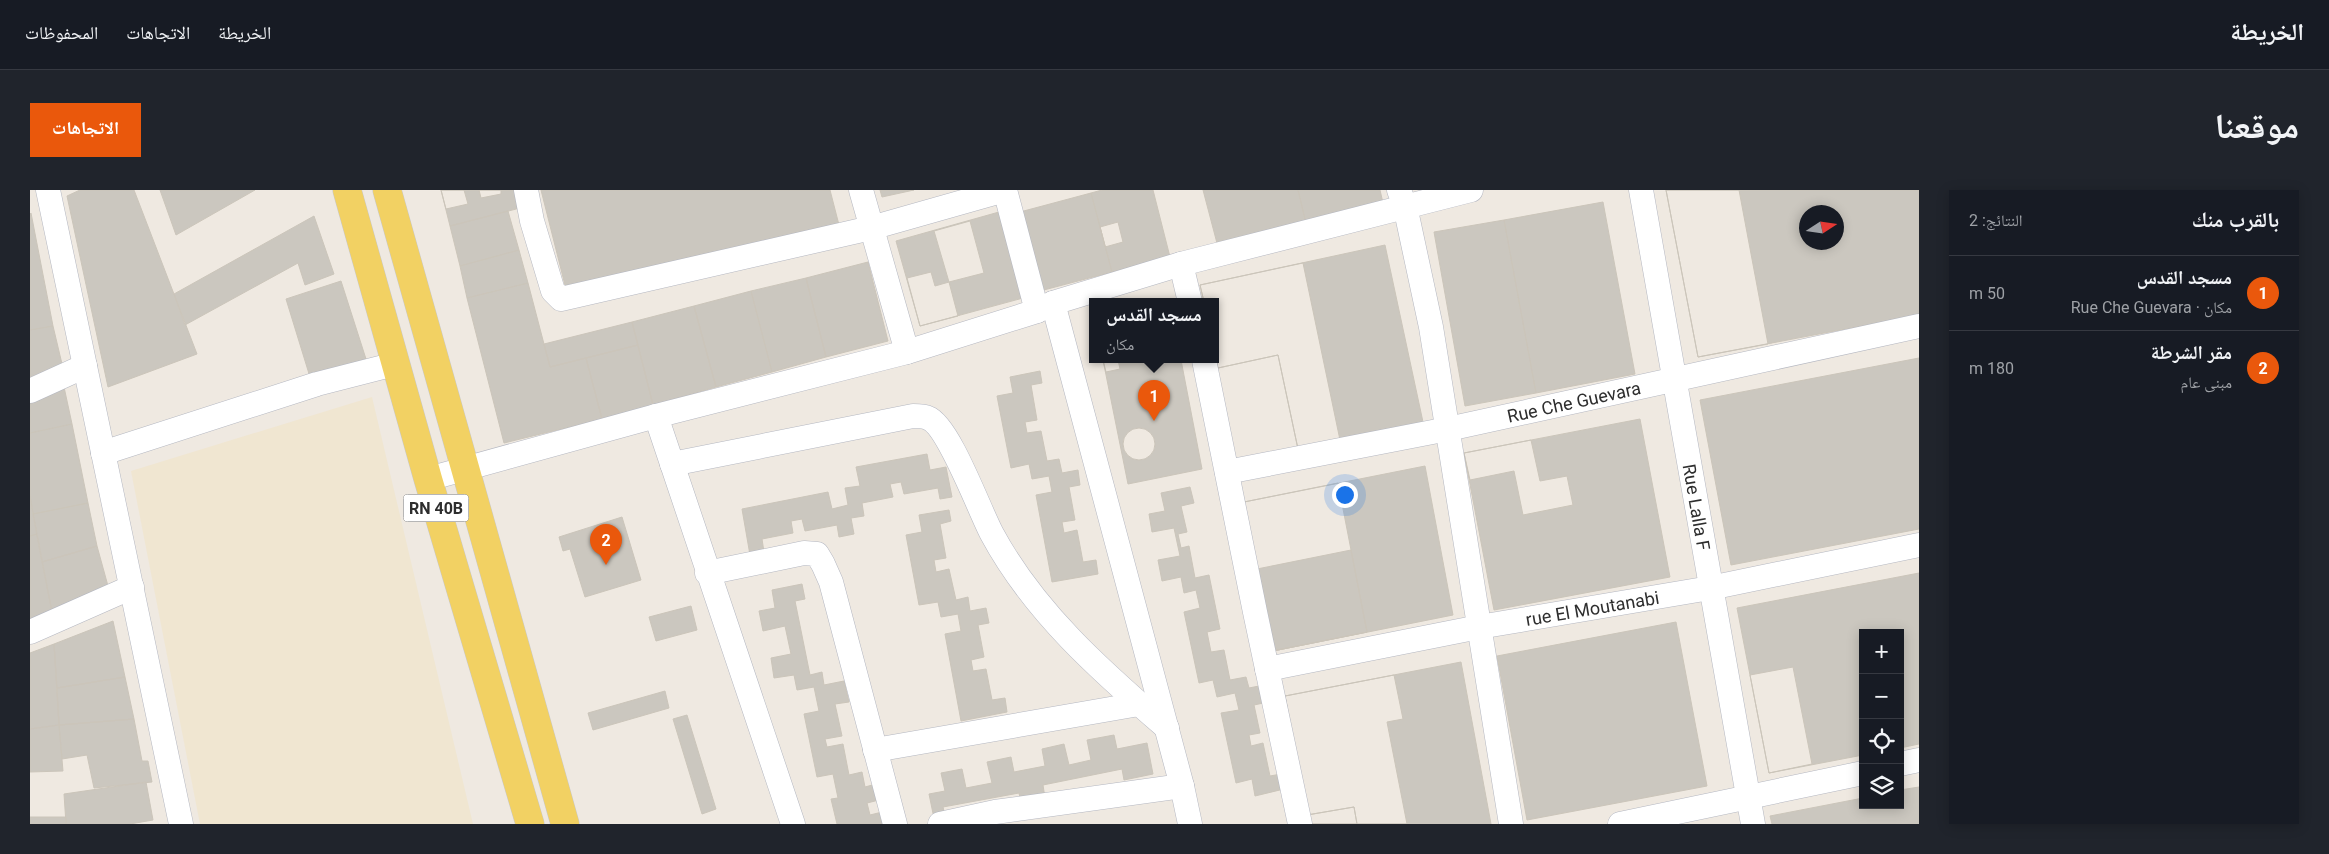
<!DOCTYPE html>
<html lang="ar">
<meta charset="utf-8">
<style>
:root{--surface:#171b24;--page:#20242c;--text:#f1f3f6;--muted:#9ea1a6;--line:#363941;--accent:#ea580c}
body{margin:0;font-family:Roboto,"Noto Naskh Arabic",sans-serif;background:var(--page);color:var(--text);direction:rtl}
.controls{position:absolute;right:15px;bottom:15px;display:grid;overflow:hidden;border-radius:0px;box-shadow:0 2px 12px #0003}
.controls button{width:45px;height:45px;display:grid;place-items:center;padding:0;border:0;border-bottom:1px solid var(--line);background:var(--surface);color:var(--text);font:25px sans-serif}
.compass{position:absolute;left:1769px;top:15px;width:45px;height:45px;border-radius:50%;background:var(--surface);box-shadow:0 2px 12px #0003;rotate:78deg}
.you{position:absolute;left:1314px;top:304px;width:18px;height:18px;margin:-12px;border:4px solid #fff;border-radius:50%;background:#1a73e8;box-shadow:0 0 0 8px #1a73e833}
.badge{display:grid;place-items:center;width:32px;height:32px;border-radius:50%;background:var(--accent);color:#fff;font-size:16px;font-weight:700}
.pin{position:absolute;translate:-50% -41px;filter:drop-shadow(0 1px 2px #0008)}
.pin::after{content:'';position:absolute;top:26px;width:18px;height:15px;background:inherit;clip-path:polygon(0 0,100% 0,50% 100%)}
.popup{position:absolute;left:1059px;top:108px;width:130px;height:65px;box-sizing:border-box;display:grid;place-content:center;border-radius:0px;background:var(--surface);filter:drop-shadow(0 1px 4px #0005);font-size:16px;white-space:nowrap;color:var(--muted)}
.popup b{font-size:19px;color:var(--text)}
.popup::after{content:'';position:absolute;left:50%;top:100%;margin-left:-10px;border:10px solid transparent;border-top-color:var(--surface)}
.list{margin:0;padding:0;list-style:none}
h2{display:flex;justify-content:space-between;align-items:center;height:65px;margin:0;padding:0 20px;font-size:21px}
h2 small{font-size:16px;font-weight:400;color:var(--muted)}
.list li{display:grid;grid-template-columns:32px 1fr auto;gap:15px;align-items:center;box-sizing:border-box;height:75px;padding:0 20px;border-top:1px solid var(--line)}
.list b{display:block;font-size:19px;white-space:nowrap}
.list p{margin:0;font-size:16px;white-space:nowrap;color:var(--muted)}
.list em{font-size:16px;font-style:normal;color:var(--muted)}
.icon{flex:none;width:28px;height:28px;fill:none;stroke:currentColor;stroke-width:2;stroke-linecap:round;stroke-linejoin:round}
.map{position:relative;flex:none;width:1889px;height:634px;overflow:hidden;direction:ltr;border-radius:0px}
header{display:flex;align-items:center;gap:30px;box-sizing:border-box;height:70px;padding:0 25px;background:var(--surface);border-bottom:1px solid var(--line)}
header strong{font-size:24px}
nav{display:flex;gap:28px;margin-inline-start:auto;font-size:18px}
.intro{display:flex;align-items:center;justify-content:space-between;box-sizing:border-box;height:120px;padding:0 30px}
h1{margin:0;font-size:35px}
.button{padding:12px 22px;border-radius:0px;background:var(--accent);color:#fff;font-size:18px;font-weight:700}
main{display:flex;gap:30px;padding:0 30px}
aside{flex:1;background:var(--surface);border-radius:0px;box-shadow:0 2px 12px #0003}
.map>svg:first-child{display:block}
</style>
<header>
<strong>الخريطة</strong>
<nav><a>الخريطة</a><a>الاتجاهات</a><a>المحفوظات</a></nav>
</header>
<div class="intro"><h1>موقعنا</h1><a class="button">الاتجاهات</a></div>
<main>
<aside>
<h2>بالقرب منك<small>النتائج: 2</small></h2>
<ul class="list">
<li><span class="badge">1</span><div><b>مسجد القدس</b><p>مكان · Rue Che Guevara</p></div><em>50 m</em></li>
<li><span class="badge">2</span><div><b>مقر الشرطة</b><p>مبنى عام</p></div><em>180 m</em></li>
</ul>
</aside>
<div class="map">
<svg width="1889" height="634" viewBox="0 0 1889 634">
<rect width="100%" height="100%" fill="#efe9e1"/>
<path fill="#f0e6d1" d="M342,207L443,634H170L101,281Z"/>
<path fill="#cbc7bf" stroke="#cbc5ba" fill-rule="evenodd" d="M50,0H104L167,164L78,197L37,6Z
M130,0H225L146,45Z
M411,0H490L494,17L420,36Z
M411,0H434L438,14L416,19Z
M449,0H471V4L451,8Z
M511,0H800L809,35L537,103Z
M850,0H884L852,7Z
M1072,0H1123L1140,67L1082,82L1061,3Z
M1173,0H1268L1276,33L1188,57Z
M1268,0H1350L1353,13L1276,33Z
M1636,0H1889V125L1668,167ZM1776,22H1806V52H1776Z
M1636,0H1709L1738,154L1668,167Z
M1061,3L1082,82L1010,101L990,22Z
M1573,12L1605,184L1506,203L1474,30Z
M478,21L489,60L430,76L420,36Z
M969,22L993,108L890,136L866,51Z
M1,23L23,136L0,140V24Z
M284,26L304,84L275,95L268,73L155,135L144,104Z
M1474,30L1506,203L1435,216L1404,42Z
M940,31L954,83L919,92L904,41Z
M1088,32L1093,52L1075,57L1070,37Z
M1355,55L1393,232L1268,259L1248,165L1188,178L1185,166V112H1174L1170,95Z
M489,60L498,93L437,108L430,76Z
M838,72L858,151L796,167L776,88Z
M1273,73L1310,250L1268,259L1248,165L1188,178L1185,166V112H1174L1170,95Z
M901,82L905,96L919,92L928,126L890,136L877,88Z
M776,88L796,167L742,182L721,101Z
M311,91L336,169L280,187L256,109Z
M498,93L520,177L556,168L572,229L474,253L437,108Z
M721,101L742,182L686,197L664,116Z
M664,116L686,197L623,215L602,132Z
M602,132L608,155L520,177L514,154Z
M23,136L32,174L0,188V140Z
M608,155L623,215L572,229L556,168Z
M1889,168V339L1701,375L1670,210Z
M1073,170H1151L1172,279L1098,294Z
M1073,170H1088L1090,179L1076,182Z
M1010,181L1012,193L1001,195L1007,230L995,232L997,243L1011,241L1017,271L1029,269L1032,283L1048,280L1050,295L1039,297L1045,330L1032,332L1034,343L1047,340L1053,372L1066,370L1068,384L1022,392L1006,305L1022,302L1019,286L1002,289L999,274L981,278L967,206L983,203L980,187Z
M34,197L42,234L0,243V212Z
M1610,229L1640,387L1464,420L1434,263Z
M42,234L58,313L3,324L0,306V243Z
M1093 254a16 16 0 1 1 32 0a16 16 0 1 1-32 0Z
M1501,250L1510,291L1537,286L1543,315L1493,325L1484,281L1440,290L1434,263Z
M897,264L900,280L916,277L922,307L910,309L908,298L874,304L871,292L860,294L863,307L832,313L834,326L821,328L824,344L809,347L807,335L775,341L772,329L761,331L763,343L732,349L734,362L720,365L712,319L798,302L802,319L818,315L815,298L830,296L826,277Z
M1395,276L1423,425L1243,461L1214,312Z
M1308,293L1337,442L1243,461L1214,312Z
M1160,297L1164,313L1151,316L1157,342L1148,344L1151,358L1159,356L1165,388L1179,385L1190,439L1177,442L1181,462L1194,460L1200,490L1216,487L1219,498L1234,495L1238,512L1224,515L1230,543L1219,545L1221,556L1233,553L1240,586L1251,584L1254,599L1225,606L1222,589L1206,593L1191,523L1209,520L1205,503L1187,507L1183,490L1169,493L1154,422L1170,418L1166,400L1154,403L1151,387L1132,391L1128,370L1150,366L1144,338L1122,342L1119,324L1135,321L1131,303Z
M0,306L7,344L0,346Z
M58,313L67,356L12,372L3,324Z
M919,320L921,331L910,334L916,368L904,370L906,382L919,379L926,410L938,407L940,421L956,418L959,433L948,435L954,467L941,470L943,481L956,479L962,510L975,508L977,522L931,531L915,444L931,441L928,424L911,427L908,412L889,415L876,345L892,342L889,325Z
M592,327L611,390L555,407L540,359L533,361L529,347Z
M7,344L22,422L0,431V346Z
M67,356L78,396L22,422L12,372Z
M1321,360L1337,442L1243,461L1227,379Z
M1889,383V554L1870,558V443H1833V565L1739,583L1707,418Z
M772,394L775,409L765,411L780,485L792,482L794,495L814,491L819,512L805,514L812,546L795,549L797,557L813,554L819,585L832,582L835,597L846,594L849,610L837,613L840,625L852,622L854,634H807L801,609L808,608L803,584L787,587L774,524L789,521L784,497L767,500L764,485L744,488L741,468L761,464L755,436L733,441L729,421L745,418L742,400Z
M661,416L667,440L626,451L619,427Z
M83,431L95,487L27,498L24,454Z
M1646,432L1677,596L1497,630L1467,466Z
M24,454L29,535L0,539V463Z
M1431,472L1461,634H1279L1255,506Z
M1763,477L1782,574L1739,583L1720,485Z
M1364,485L1373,529L1357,532L1377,634H1327L1324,617L1277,625L1255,506Z
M95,487L104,529L29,535L27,498Z
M635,501L639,518L563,540L558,523Z
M657,525L686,619L672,624L643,529Z
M104,529L112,571H118L122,592L64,598L57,565L32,569L29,535Z
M29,535L33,581L0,582V539Z
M1084,545L1087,559L1117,553L1123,584L1094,590L1092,579L1013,595L1015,608L991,613L989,603L913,617L916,630L905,633L899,604L915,601L911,583L932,579L936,598L962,593L957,572L981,567L984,582L1015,576L1012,559L1034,554L1039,575L1061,570L1057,550Z
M116,592L123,630L100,634H36L34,604Z
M1889,597V634H1742L1740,626L1833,608V615H1870V600Z
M1324,617L1327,634H1279L1277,625Z
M0,627H36V634H0Z"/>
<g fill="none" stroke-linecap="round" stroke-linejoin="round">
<defs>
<g id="street">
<path d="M18,0L151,634"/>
<path d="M496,0L502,31L523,101L531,109L841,38L975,0"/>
<path d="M831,0L877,162"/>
<path d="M975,0L1007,121"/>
<path d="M1369,0L1375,16L1401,137L1481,634"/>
<path id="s1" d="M1611,0L1723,634"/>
<path d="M1151,74L1160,112"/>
<path d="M1023,113L1152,596L1160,634"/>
<path d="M1174,170L1225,422L1270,634"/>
<path d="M0,201L55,176"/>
<path d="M626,226L763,634"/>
<path d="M73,263L287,194L365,174"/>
<path d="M642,274L883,226C888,226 894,226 898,228C919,236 950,322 962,344C1004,422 1071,481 1137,538"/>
<path id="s2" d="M1197,282L1418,239L1889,136"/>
<path d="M398,289L626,226L877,162L1007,121L1023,113L1151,74L1441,0"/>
<path d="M677,383L774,363L787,364L793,374L801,392L865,634"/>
<path d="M0,442L102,397"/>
<path id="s3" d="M1237,479L1449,437L1680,398L1889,355"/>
<path d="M845,560L1109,514"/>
<path d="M1870,574L1889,570"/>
<path d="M910,634L965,622L1152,596"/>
<path d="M1590,634L1833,583"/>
</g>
<path id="primary" d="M317,0L398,289L500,634
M357,0L535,634"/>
</defs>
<use href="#street" stroke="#b4b7c1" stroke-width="25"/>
<use href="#primary" stroke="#c9c9c9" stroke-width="29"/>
<use href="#street" stroke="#fff" stroke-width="24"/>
<use href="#primary" stroke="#f2d163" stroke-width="28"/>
</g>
<g text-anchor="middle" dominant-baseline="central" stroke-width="4.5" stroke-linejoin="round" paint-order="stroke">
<rect fill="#fff" stroke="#6d6d6d" stroke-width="1" x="373.5" y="304.5" width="65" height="27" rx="4"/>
<g font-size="16" font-weight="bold" fill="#2e2e2e">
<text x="406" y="318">RN 40B</text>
</g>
<g font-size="18" fill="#2e2e2e" stroke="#fff">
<text stroke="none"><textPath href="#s2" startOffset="354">Rue Che Guevara</textPath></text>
<text stroke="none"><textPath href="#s1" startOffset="322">Rue Lalla F</textPath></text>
<text stroke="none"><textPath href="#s3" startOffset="331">rue El Moutanabi</textPath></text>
</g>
</g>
</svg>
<div class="controls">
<button>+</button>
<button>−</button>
<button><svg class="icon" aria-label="locate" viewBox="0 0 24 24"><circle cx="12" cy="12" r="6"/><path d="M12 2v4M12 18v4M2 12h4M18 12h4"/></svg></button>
<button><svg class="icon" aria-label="layers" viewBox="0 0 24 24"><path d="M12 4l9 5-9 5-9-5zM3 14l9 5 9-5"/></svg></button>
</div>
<svg class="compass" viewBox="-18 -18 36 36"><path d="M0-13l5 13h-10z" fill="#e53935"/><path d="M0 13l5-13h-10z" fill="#9ea1a6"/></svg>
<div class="you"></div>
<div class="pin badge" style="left:1124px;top:231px">1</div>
<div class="popup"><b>مسجد القدس</b>مكان</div>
<div class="pin badge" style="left:576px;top:375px">2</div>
</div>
</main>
